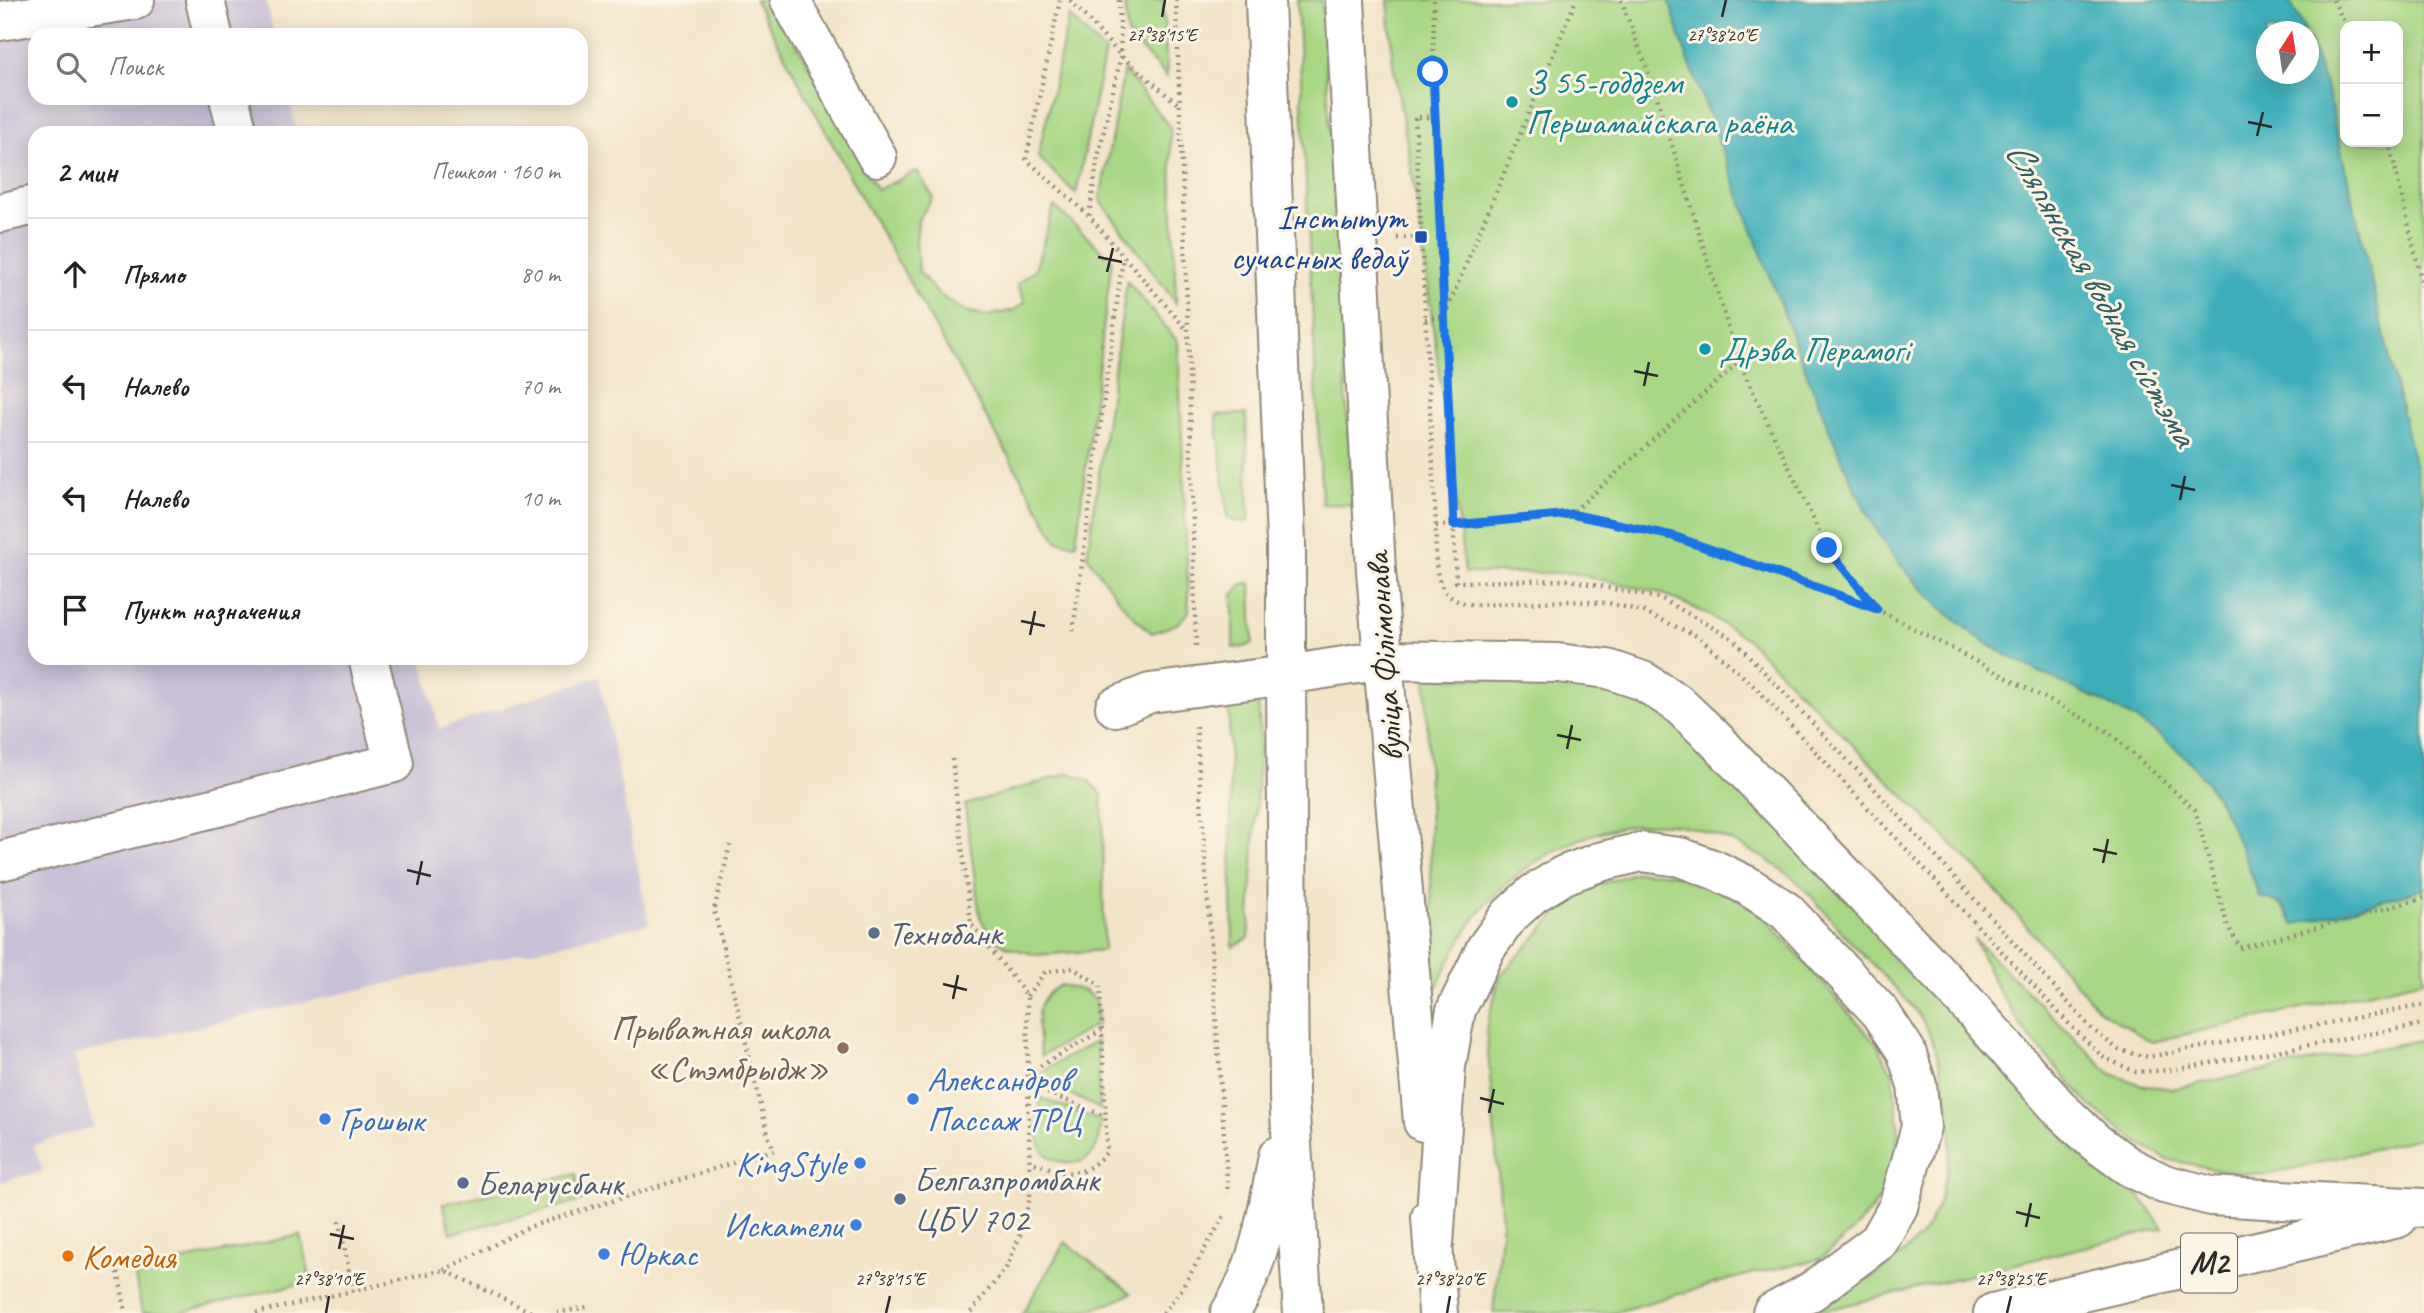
<!DOCTYPE html>
<html lang="ru">
<meta charset="utf-8">
<style>
:root{--surface:#fff;--page:#f2f2f2;--text:#202124;--muted:#757577;--line:#e0e0e0}
body{margin:0;font-family:Caveat,sans-serif;background:var(--page);color:var(--text)}
.controls{position:absolute;right:21px;top:21px;display:grid;overflow:hidden;border-radius:14px;box-shadow:0 4px 18px #0003}
.controls button{width:63px;height:63px;display:grid;place-items:center;padding:0;border:0;border-bottom:2px solid var(--line);background:var(--surface);color:var(--text);font:35px sans-serif}
.compass{position:absolute;left:2256px;top:21px;width:63px;height:63px;border-radius:50%;background:var(--surface);box-shadow:0 4px 18px #0003;rotate:12deg}
.stop{position:absolute;width:21px;height:21px;margin:-16px;border:5px solid #1a73e8;border-radius:50%;background:#fff}
.stop.end{background:#1a73e8;border-color:#fff;box-shadow:0 2px 7px #0008}
.list{margin:0;padding:0;list-style:none}
h2{display:flex;justify-content:space-between;align-items:center;height:91px;margin:0;padding:0 28px;font-size:30px}
h2 small{font-size:23px;font-weight:400;color:var(--muted)}
.list li{display:grid;grid-template-columns:46px 1fr auto;gap:21px;align-items:center;box-sizing:border-box;height:112px;padding:0 28px;border-top:2px solid var(--line)}
.list b{display:block;font-size:26px;white-space:nowrap}
.list em{font-size:23px;font-style:normal;color:var(--muted)}
.icon{flex:none;width:38px;height:38px;fill:none;stroke:currentColor;stroke-width:2;stroke-linecap:round;stroke-linejoin:round}
.map{position:relative;flex:none;width:2424px;height:1313px;overflow:hidden}
.search{position:absolute;background:var(--surface);box-shadow:0 4px 18px #0003;left:28px;top:28px;width:560px;height:77px;display:flex;align-items:center;gap:18px;box-sizing:border-box;padding:0 24px;border-radius:21px;color:var(--muted);font-size:26px}
.panel{position:absolute;background:var(--surface);box-shadow:0 4px 18px #0003;left:28px;top:126px;width:560px;height:539px;border-radius:21px}
.map>svg:first-child{display:block}
</style>
<div class="map">
<svg width="2424" height="1313" viewBox="0 0 2424 1313">
<rect width="100%" height="100%" fill="#fcf5e5"/>
<filter id="ink" filterUnits="userSpaceOnUse"><feTurbulence type="fractalNoise" baseFrequency=".0143" numOctaves="2"/><feDisplacementMap in="SourceGraphic" scale="14" xChannelSelector="R" yChannelSelector="G"/><feConvolveMatrix kernelMatrix="1 2 1 2 8 2 1 2 1" color-interpolation-filters="sRGB"/></filter>
<filter id="wash" filterUnits="userSpaceOnUse"><feTurbulence type="fractalNoise" baseFrequency=".00686" numOctaves="4" result="noise"/><feDisplacementMap in="SourceGraphic" scale="28" xChannelSelector="R" yChannelSelector="G"/><feGaussianBlur stdDeviation="1.57" result="paint"/><feColorMatrix in="noise" values="0 0 0 0 0 0 0 0 0 0 0 0 0 0 0 0 0 1.4 0 .05"/><feComposite in="paint" operator="in"/></filter>
<g filter="url(#wash)">
<rect width="100%" height="100%" fill="#f3e4c8"/>
<path fill="#c8bfd8" d="M0,0H266L274,35H35V98H289L297,133H35V658H422L439,729L599,676L649,924L74,1055L93,1127L33,1145L43,1171L0,1182Z"/>
<path fill="#a8d785" stroke="#6a8158" stroke-width="2" fill-rule="evenodd" d="M755,0H773L877,190L917,171L933,197L918,220L916,243L919,272L937,293L962,310L987,316L1014,310L1025,302L1017,284L1035,270L1054,206L1112,260L1076,544L1057,541L861,197Z
M1125,0H1163L1167,77L1127,34Z
M1297,0H1322L1353,505L1322,504Z
M1388,0H2424V980L2152,1042L2099,1010L1979,871L1747,639L1705,613L1661,593L1572,573H1465L1416,195L1393,62ZM2345,26H2398V142H2345ZM2266,32H2308V74H2266Z
M1069,16L1105,52L1076,194L1038,157Z
M1124,70L1170,127L1176,303L1100,200Z
M1127,281L1178,342L1189,612L1177,624L1152,633C1125,612 1107,584 1087,556Z
M1246,414L1249,522L1234,521L1228,517L1216,415Z
M1251,583L1253,643L1245,647L1233,648V595L1242,584Z
M1426,678L1598,679L1661,703L1937,992L2078,1154L2140,1197L2163,1228L1814,1313C1845,1293 1910,1257 1927,1227C1942,1202 1952,1159 1951,1130C1949,1100 1938,1043 1921,1018C1903,993 1871,964 1849,940C1832,921 1808,889 1788,874C1757,851 1706,826 1667,824C1602,821 1536,852 1492,898C1466,925 1450,959 1434,993Z
M1236,698L1258,703L1260,733L1249,938L1233,947L1229,715L1230,703Z
M1069,773L1088,780L1102,794L1104,950L1036,955L1008,947L991,938L980,917L965,805Z
M1637,872L1665,873L1695,878L1726,891L1766,918L1878,1046L1893,1074L1899,1130L1894,1159L1881,1198L1855,1229L1820,1259L1746,1275L1612,1313H1493L1502,1222L1486,1029L1500,976L1562,908L1595,886Z
M1974,939L2110,1073L2139,1084L2172,1089L2424,1039V1137L2267,1175L2228,1172L2166,1159L2136,1141L2090,1106L2026,1033L1998,990Z
M1061,985L1085,991L1096,1000L1098,1024L1041,1056C1038,1027 1029,1001 1061,985Z
M1097,1041L1100,1109L1042,1080L1041,1072Z
M1041,1098L1101,1121C1099,1133 1099,1149 1089,1157C1077,1168 1047,1163 1041,1147C1035,1132 1039,1114 1041,1098Z
M576,1174L582,1201L451,1233L443,1204Z
M300,1235L311,1281L178,1313H142L134,1271Z
M1065,1242L1131,1293C1101,1313 1062,1313 1023,1313Z"/>
<path fill="#3eaeba" stroke="#346c72" stroke-width="2" d="M1669,0H2289L2306,31L2266,32V74H2308L2309,38L2328,93L2424,506V889L2293,925C2288,908 2278,899 2260,898C2243,853 2227,806 2196,769C2147,711 2067,690 2003,653C1967,633 1932,601 1905,570C1874,535 1856,491 1837,448C1821,410 1806,372 1791,333C1755,238 1719,142 1683,46Z"/>
</g>
<g filter="url(#ink)">
<g fill="none" stroke-linecap="round" stroke-linejoin="round">
<defs>
<path id="minor" d="M205,0L213,35
M790,0L877,157
M1345,0L1376,570L1383,660
M0,21L135,0
M229,98L238,133
M0,213L35,205
M1115,707L1150,693L1286,675V543L1265,0
M0,861L394,763L368,658"/>
<path id="major" d="M1383,660L1423,1122
M1431,1217L1438,1313
M1434,1244L1446,1066L1456,1010L1486,948L1509,916L1533,894L1564,875L1599,862L1641,852L1680,857L1715,870L1748,886L1786,911L1881,1013L1906,1051L1917,1085L1921,1127L1898,1207L1879,1241L1812,1291L1772,1313
M1230,1313C1260,1266 1268,1210 1278,1156
M1303,1313L1289,1099L1286,675L1383,660L1557,663L1608,669L1643,681L1677,703L1712,736L1963,999L2061,1110L2095,1142L2128,1166L2164,1184L2211,1196L2424,1208
M1993,1313L2398,1218"/>
</defs>
<use href="#minor" stroke="#8f887a" stroke-width="42"/>
<use href="#major" stroke="#8f887a" stroke-width="42"/>
<path stroke="#8f887a" stroke-width="4.5" stroke-dasharray="2 5" stroke-linecap="butt" d="M1060,0L1026,159L1088,215
M1070,0L1121,56L1180,106
M1119,0L1121,56L1098,157L1089,216L1187,330
M1176,0L1188,331L1196,648
M1434,0L1433,72L1456,582L1570,580L1662,599L1733,639L1871,785L2092,1029L2119,1050L2148,1057L2424,1005
M1621,0L1654,87L1739,362L1827,548L1877,609L2109,732L2195,810L2227,924L2240,948L2424,898
M2333,0L2346,26
M1435,117H1415L1436,526C1436,561 1429,602 1476,605L1565,601L1608,603L1642,611L1699,637L1756,688L2072,1027L2103,1057L2136,1072L2173,1070L2424,1024
M2389,142L2424,291
M1397,238L1421,237
M1425,319L1444,317L1576,0
M1572,515L1673,536L1874,608
M1436,526L1571,514L1739,362
M1073,631L1123,257
M1196,726L1228,1194
M952,759L971,924L1027,996L1030,1198L1019,1238L1006,1268L970,1313
M1027,996L1045,972L1073,968L1100,985L1107,1152C1078,1183 1067,1173 1031,1162
M1028,1073L1102,1030
M1028,1085L1105,1116
M339,1221L353,1291
M444,1270L529,1227L774,1150L768,1135L714,910L730,845
M118,1272L126,1313
M256,1313L444,1270L533,1313
M557,1313L587,1307
M1163,1313L1181,1290L1224,1216"/>
<use href="#minor" stroke="#fff" stroke-width="38"/>
<use href="#major" stroke="#fff" stroke-width="38"/>
</g>
</g>
<g fill="none" stroke-linecap="round" stroke-linejoin="round" filter="url(#ink)">
<path stroke="#1a73e8" stroke-width="9" d="M1433,72L1454,525L1571,514L1673,536L1877,609L1827,548"/>
</g>
<path fill="none" stroke="#2b2b2b" stroke-width="2.5" d="M1162,17L1165,0M1722,17L1726,0M2248,122L2272,127M2257,136L2263,112M1098,257L1122,262M1107,272L1113,248M1634,371L1658,376M1644,386L1649,362M2171,485L2195,490M2180,500L2185,476M1021,621L1045,626M1030,635L1035,611M1557,735L1581,740M1567,749L1572,725M2093,849L2117,854M2103,863L2108,839M407,870L431,876M417,885L422,861M943,984L967,990M953,999L958,975M1480,1098L1504,1104M1489,1113L1494,1089M2016,1212L2040,1218M2026,1227L2031,1203M330,1234L354,1239M339,1249L344,1225M326,1313L329,1296M886,1313L890,1296M1447,1313L1450,1296M2007,1313L2011,1296"/>
<g fill="#0f9aa8" stroke="#fcf5e5" stroke-width="2.5">
<circle cx="1512" cy="102" r="7"/>
<circle cx="1705" cy="349" r="7"/>
</g>
<rect fill="#1a4fb4" stroke="#fcf5e5" stroke-width="2.5" x="1414" y="230" width="14" height="14" rx="3.5"/>
<g fill="#5c6f8a" stroke="#fcf5e5" stroke-width="2.5">
<circle cx="874" cy="933" r="7"/>
<circle cx="463" cy="1183" r="7"/>
<circle cx="900" cy="1199" r="7"/>
</g>
<circle fill="#8d6e63" stroke="#fcf5e5" stroke-width="2.5" cx="843" cy="1048" r="7"/>
<g fill="#3f7fe0" stroke="#fcf5e5" stroke-width="2.5">
<circle cx="913" cy="1099" r="7"/>
<circle cx="325" cy="1119" r="7"/>
<circle cx="860" cy="1163" r="7"/>
<circle cx="856" cy="1225" r="7"/>
<circle cx="604" cy="1254" r="7"/>
</g>
<circle fill="#e8710a" stroke="#fcf5e5" stroke-width="2.5" cx="68" cy="1256" r="7"/>
<g text-anchor="middle" dominant-baseline="central" stroke-width="6" stroke-linejoin="round" paint-order="stroke">
<rect fill="#fcf5e5" stroke="#6a6863" stroke-width="2" x="2181" y="1233.5" width="56" height="59" rx="5"/>
<g font-size="33" font-weight="bold" fill="#2b2b2b">
<text x="2209" y="1263">М2</text>
</g>
<g font-size="35" fill="#0d838f" stroke="#fcf5e5" text-anchor="start">
<text x="1526" y="82">З 55-годдзем<tspan x="1526" dy="40">Першамайскага раёна</tspan></text>
<text x="1719" y="349">Дрэва Перамогі</text>
</g>
<g font-size="35" fill="#164399" stroke="#fcf5e5" text-anchor="end">
<text x="1407" y="217">Інстытут<tspan x="1407" dy="40">сучасных ведаў</tspan></text>
</g>
<g font-size="35" fill="#2b2b2b" stroke="#fcf5e5">
<text transform="translate(1384 657) rotate(-94)">вуліца Філімонава</text>
</g>
<g font-size="35" fill="#4e5e75" stroke="#fcf5e5" text-anchor="start">
<text x="888" y="933">Технобанк</text>
<text x="914" y="1179">Белгазпромбанк<tspan x="914" dy="40">ЦБУ 702</tspan></text>
<text x="477" y="1183">Беларусбанк</text>
</g>
<g font-size="35" fill="#785e54" stroke="#fcf5e5" text-anchor="end">
<text x="829" y="1028">Прыватная школа<tspan x="829" dy="40">«Стэмбрыдж»</tspan></text>
</g>
<g font-size="35" fill="#366cbe" stroke="#fcf5e5" text-anchor="start">
<text x="927" y="1079">Александров<tspan x="927" dy="40">Пассаж ТРЦ</tspan></text>
<text x="339" y="1119">Грошык</text>
<text x="846" y="1163" text-anchor="end">KingStyle</text>
<text x="842" y="1225" text-anchor="end">Искатели</text>
<text x="618" y="1254">Юркас</text>
</g>
<g font-size="35" fill="#c56008" stroke="#fcf5e5" text-anchor="start">
<text x="82" y="1256">Комедия</text>
</g>
<g font-size="37" font-style="italic" fill="#335f64" stroke="#fcf5e5">
<text transform="translate(2102 293) rotate(60)">Сляпянская водная сістэма</text>
</g>
</g>
<g font-size="18" text-anchor="middle" fill="#2b2b2b" stroke="#fcf5e5" stroke-width="6" stroke-linejoin="round" paint-order="stroke">
<text x="1162" y="41">27°38'15"E</text>
<text x="1722" y="41">27°38'20"E</text>
<text x="329" y="1285">27°38'10"E</text>
<text x="890" y="1285">27°38'15"E</text>
<text x="1450" y="1285">27°38'20"E</text>
<text x="2011" y="1285">27°38'25"E</text>
</g>
</svg>
<div class="controls">
<button>+</button>
<button>−</button>
</div>
<svg class="compass" viewBox="-18 -18 36 36"><path d="M0-13l5 13h-10z" fill="#e53935"/><path d="M0 13l5-13h-10z" fill="#757577"/></svg>
<div class="stop" style="left:1433px;top:72px"></div>
<div class="stop end" style="left:1827px;top:548px"></div>
<div class="search"><svg class="icon" aria-label="search" viewBox="0 0 24 24"><circle cx="10" cy="10" r="6"/><path d="M15 15l6 6"/></svg>Поиск</div>
<section class="panel">
<h2>2 мин<small>Пешком · 160 m</small></h2>
<ul class="list">
<li><svg class="icon" aria-label="ahead" viewBox="0 0 24 24"><path d="M12 20V5M6 11l6-6 6 6"/></svg><div><b>Прямо</b></div><em>80 m</em></li>
<li><svg class="icon" aria-label="left" viewBox="0 0 24 24"><path d="M17 20v-9H6M10 6l-5 5 5 5"/></svg><div><b>Налево</b></div><em>70 m</em></li>
<li><svg class="icon" aria-label="left" viewBox="0 0 24 24"><path d="M17 20v-9H6M10 6l-5 5 5 5"/></svg><div><b>Налево</b></div><em>10 m</em></li>
<li><svg class="icon" aria-label="arrive" viewBox="0 0 24 24"><path d="M6 21V4h12l-3 4 3 4H6"/></svg><div><b>Пункт назначения</b></div></li>
</ul>
</section>
</div>
